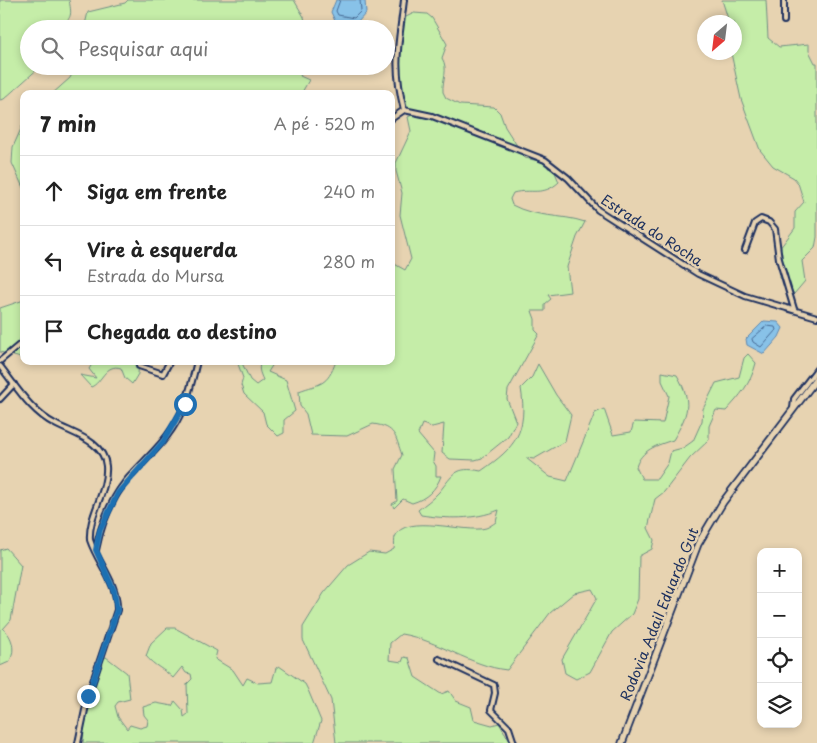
<!DOCTYPE html>
<html lang="pt">
<meta charset="utf-8">
<style>
:root{--surface:#fff;--page:#f6f6f6;--text:#222;--muted:#767676;--line:#e0e0e0}
body{margin:0;font-family:"Playpen Sans",sans-serif;background:var(--page);color:var(--text)}
.controls{position:absolute;right:15px;bottom:15px;display:grid;overflow:hidden;border-radius:10px;box-shadow:0 2px 8px #0003}
.controls button{width:45px;height:45px;display:grid;place-items:center;padding:0;border:0;border-bottom:1px solid var(--line);background:var(--surface);color:var(--text);font:25px sans-serif}
.compass{position:absolute;left:697px;top:15px;width:45px;height:45px;border-radius:50%;background:var(--surface);box-shadow:0 2px 8px #0003;rotate:208deg}
.stop{position:absolute;width:15px;height:15px;margin:-11px;border:4px solid #1f6fb2;border-radius:50%;background:#fff}
.stop.end{background:#1f6fb2;border-color:#fff;box-shadow:0 1px 5px #0008}
.list{margin:0;padding:0;list-style:none}
h2{display:flex;justify-content:space-between;align-items:center;height:65px;margin:0;padding:0 20px;font-size:21px}
h2 small{font-size:16px;font-weight:400;color:var(--muted)}
.list li{display:grid;grid-template-columns:32px 1fr auto;gap:15px;align-items:center;box-sizing:border-box;height:70px;padding:0 20px;border-top:1px solid var(--line)}
.list b{display:block;font-size:19px;white-space:nowrap}
.list p{margin:0;font-size:16px;white-space:nowrap;color:var(--muted)}
.list em{font-size:16px;font-style:normal;color:var(--muted)}
.icon{flex:none;width:28px;height:28px;fill:none;stroke:currentColor;stroke-width:2;stroke-linecap:round;stroke-linejoin:round}
.map{position:relative;flex:none;width:817px;height:743px;overflow:hidden}
.search{position:absolute;background:var(--surface);box-shadow:0 2px 8px #0003;left:20px;top:20px;width:375px;height:55px;display:flex;align-items:center;gap:12px;box-sizing:border-box;padding:0 18px;border-radius:28px;color:var(--muted);font-size:19px}
.panel{position:absolute;background:var(--surface);box-shadow:0 2px 8px #0003;left:20px;top:90px;width:375px;height:275px;border-radius:10px}
.map>svg:first-child{display:block}
</style>
<div class="map">
<svg width="817" height="743" viewBox="0 0 817 743">
<rect width="100%" height="100%" fill="#e7d3b1"/>
<filter id="ink" filterUnits="userSpaceOnUse"><feTurbulence type="fractalNoise" baseFrequency=".02" numOctaves="2"/><feDisplacementMap in="SourceGraphic" scale="10" xChannelSelector="R" yChannelSelector="G"/><feConvolveMatrix kernelMatrix="1 2 1 2 8 2 1 2 1" color-interpolation-filters="sRGB"/></filter>
<g filter="url(#ink)">
<path fill="#c5eda8" stroke="#708e83" d="M0,0H69C73,20 69,14 64,29H29V66H41L4,99L0,100Z
M128,0H294L304,17L307,29H84L88,12L125,3Z
M722,0H766L768,38L779,47L809,44V51L815,63H817V237L815,248L802,261L805,281L794,294L788,284L780,278V248L795,228V212L804,202L798,183L794,178L773,166L760,150L741,99L731,53L734,52V22H729Z
M414,13L427,14L432,18L447,44L442,58C449,70 442,79 443,92L446,98L460,105L494,107L500,113L505,127L525,158L548,163V168L554,170L559,182C543,197 531,188 513,193L510,199L512,205C536,218 561,214 585,222L577,237L567,267L570,292L548,295L551,299L545,304V311H532L535,319V330L539,334L508,390L507,399L516,422L508,437L482,458L475,460L450,459L442,453L444,424L432,427L422,424L418,434L434,453L433,461L436,466V476H441C436,490 426,499 412,503L403,499L394,508L392,504L397,501L395,469L402,455C395,436 396,427 373,424L347,436L311,435L306,414L300,406L299,391C320,383 327,387 336,361H391V262L405,270L411,259L400,215L402,193L396,171V163L411,131L408,117L414,114C411,110 406,108 403,103C390,84 399,42 402,19Z
M76,66H312V70L302,72L300,76L309,80L301,94H52L70,78Z
M24,122V190L12,163L13,147Z
M24,300V339L19,344V347L24,350V359L0,352V308Z
M748,354L756,363C751,383 740,396 726,411L716,410L709,426V440L690,458L664,492L655,499L648,528L654,540L652,549L639,556L638,599L632,614L612,632L590,672L576,679L565,673L562,659L597,598L592,589L574,593L550,613L507,670C470,666 438,640 401,634L390,643L389,660L402,662L404,657L409,658L415,677L441,694L449,691L456,701L471,707L474,720L492,725L499,723L511,743H336L331,700L303,640V627L324,593L348,565L369,552L385,554L394,549C395,545 394,540 395,537C404,512 467,534 486,528C489,527 493,524 496,522L499,510C474,520 447,519 421,515L418,510C425,504 433,499 439,492C454,474 455,466 481,471C516,447 528,432 521,388L532,377L538,364L556,395L571,415L565,441L534,459L526,458L550,477L567,481L595,413L604,409L613,435L631,432L634,422L663,423L669,396L662,381V372L677,375C693,403 688,414 673,440C657,445 641,450 636,467L642,479H657L668,463L671,451L683,448L693,441L702,421L703,409L716,383L739,377L744,358Z
M94,361H139L138,374L132,384L125,378L121,368C105,363 102,383 91,387L80,375L96,378L89,369Z
M237,361L242,363L250,380L256,385L263,380C260,373 257,367 262,361L268,364L275,361L268,372L286,380L295,411L284,420V433L278,436L266,424L263,412L244,394L241,385L243,378Z
M6,548L21,565L11,620L3,629C13,636 16,652 9,662L0,666V550Z
M167,628H175L217,651L215,659L233,670L243,685L247,678L258,683L272,682L276,668L279,666L305,684L308,690L321,721L314,743H83L86,707C93,705 98,705 98,697L92,699V693L101,659L106,657L127,673L130,699L118,702L115,706L118,717L127,729L130,725L140,728L147,726L148,720L144,715L143,707L156,703L172,706L175,701L183,710L184,717L188,714L187,684L192,679L191,674L186,673L182,667L173,678C164,669 154,666 146,656L151,643Z"/>
<path fill="#88c2e8" stroke="#5c87b1" d="M336,0H363L365,1L366,13L357,23L335,21L331,12Z
M764,321L778,322L783,328L779,337L764,354L747,345L746,339Z"/>
<g fill="none" stroke-linecap="round" stroke-linejoin="round">
<path stroke="#476a95" stroke-width="1" d="M340,0L336,11L338,15L354,18L361,11L360,0
M767,326L775,327L776,330L761,347L753,342L752,339Z"/>
<defs>
<path id="minor" d="M784,0V21
M404,110L432,116L545,160L568,178L598,210L698,274L745,296L817,317
M404,110C392,63 399,45 404,0
M391,119L404,110
M745,250L755,223L761,219L769,222L775,229L779,259L794,309
M0,361L24,341
M0,366C16,386 31,412 55,424C73,434 104,441 106,466C108,492 88,515 90,540C98,564 118,583 117,610L88,696L78,743
M139,366L163,374L170,361
M0,399L14,384
M793,409L794,399L817,369
M96,550C101,525 110,501 126,481C141,463 159,449 172,429C186,408 191,386 197,361
M439,659L494,685L495,693L491,710L509,728L514,743"/>
<path id="primary" d="M622,743L698,544L723,502L817,378"/>
</defs>
<use href="#minor" stroke="#1b2f5e" stroke-width="8"/>
<use href="#primary" stroke="#1b2f5e" stroke-width="9"/>
<use href="#minor" stroke="#e7d3b1" stroke-width="4"/>
<use href="#primary" stroke="#e7d3b1" stroke-width="5.5"/>
</g>
</g>
<g fill="none" stroke-linecap="round" stroke-linejoin="round" filter="url(#ink)">
<path stroke="#1f6fb2" stroke-width="6" d="M88,696L117,610L114,591L96,550L100,530L118,493L163,442L185,404"/>
</g>
<g text-anchor="middle" dominant-baseline="central" stroke-width="5" stroke-linejoin="round" paint-order="stroke">
<g font-size="14" fill="#1b2f5e" stroke="#e7d3b1">
<text transform="translate(652 230) rotate(33)">Estrada do Rocha</text>
<text transform="translate(659 614) rotate(-68)">Rodovia Adail Eduardo Gut</text>
</g>
</g>
</svg>
<div class="controls">
<button>+</button>
<button>−</button>
<button><svg class="icon" aria-label="locate" viewBox="0 0 24 24"><circle cx="12" cy="12" r="6"/><path d="M12 2v4M12 18v4M2 12h4M18 12h4"/></svg></button>
<button><svg class="icon" aria-label="layers" viewBox="0 0 24 24"><path d="M12 4l9 5-9 5-9-5zM3 14l9 5 9-5"/></svg></button>
</div>
<svg class="compass" viewBox="-18 -18 36 36"><path d="M0-13l5 13h-10z" fill="#e53935"/><path d="M0 13l5-13h-10z" fill="#767676"/></svg>
<div class="stop" style="left:185px;top:404px"></div>
<div class="stop end" style="left:88px;top:696px"></div>
<div class="search"><svg class="icon" aria-label="search" viewBox="0 0 24 24"><circle cx="10" cy="10" r="6"/><path d="M15 15l6 6"/></svg>Pesquisar aqui</div>
<section class="panel">
<h2>7 min<small>A pé · 520 m</small></h2>
<ul class="list">
<li><svg class="icon" aria-label="ahead" viewBox="0 0 24 24"><path d="M12 20V5M6 11l6-6 6 6"/></svg><div><b>Siga em frente</b></div><em>240 m</em></li>
<li><svg class="icon" aria-label="left" viewBox="0 0 24 24"><path d="M17 20v-9H6M10 6l-5 5 5 5"/></svg><div><b>Vire à esquerda</b><p>Estrada do Mursa</p></div><em>280 m</em></li>
<li><svg class="icon" aria-label="arrive" viewBox="0 0 24 24"><path d="M6 21V4h12l-3 4 3 4H6"/></svg><div><b>Chegada ao destino</b></div></li>
</ul>
</section>
</div>
